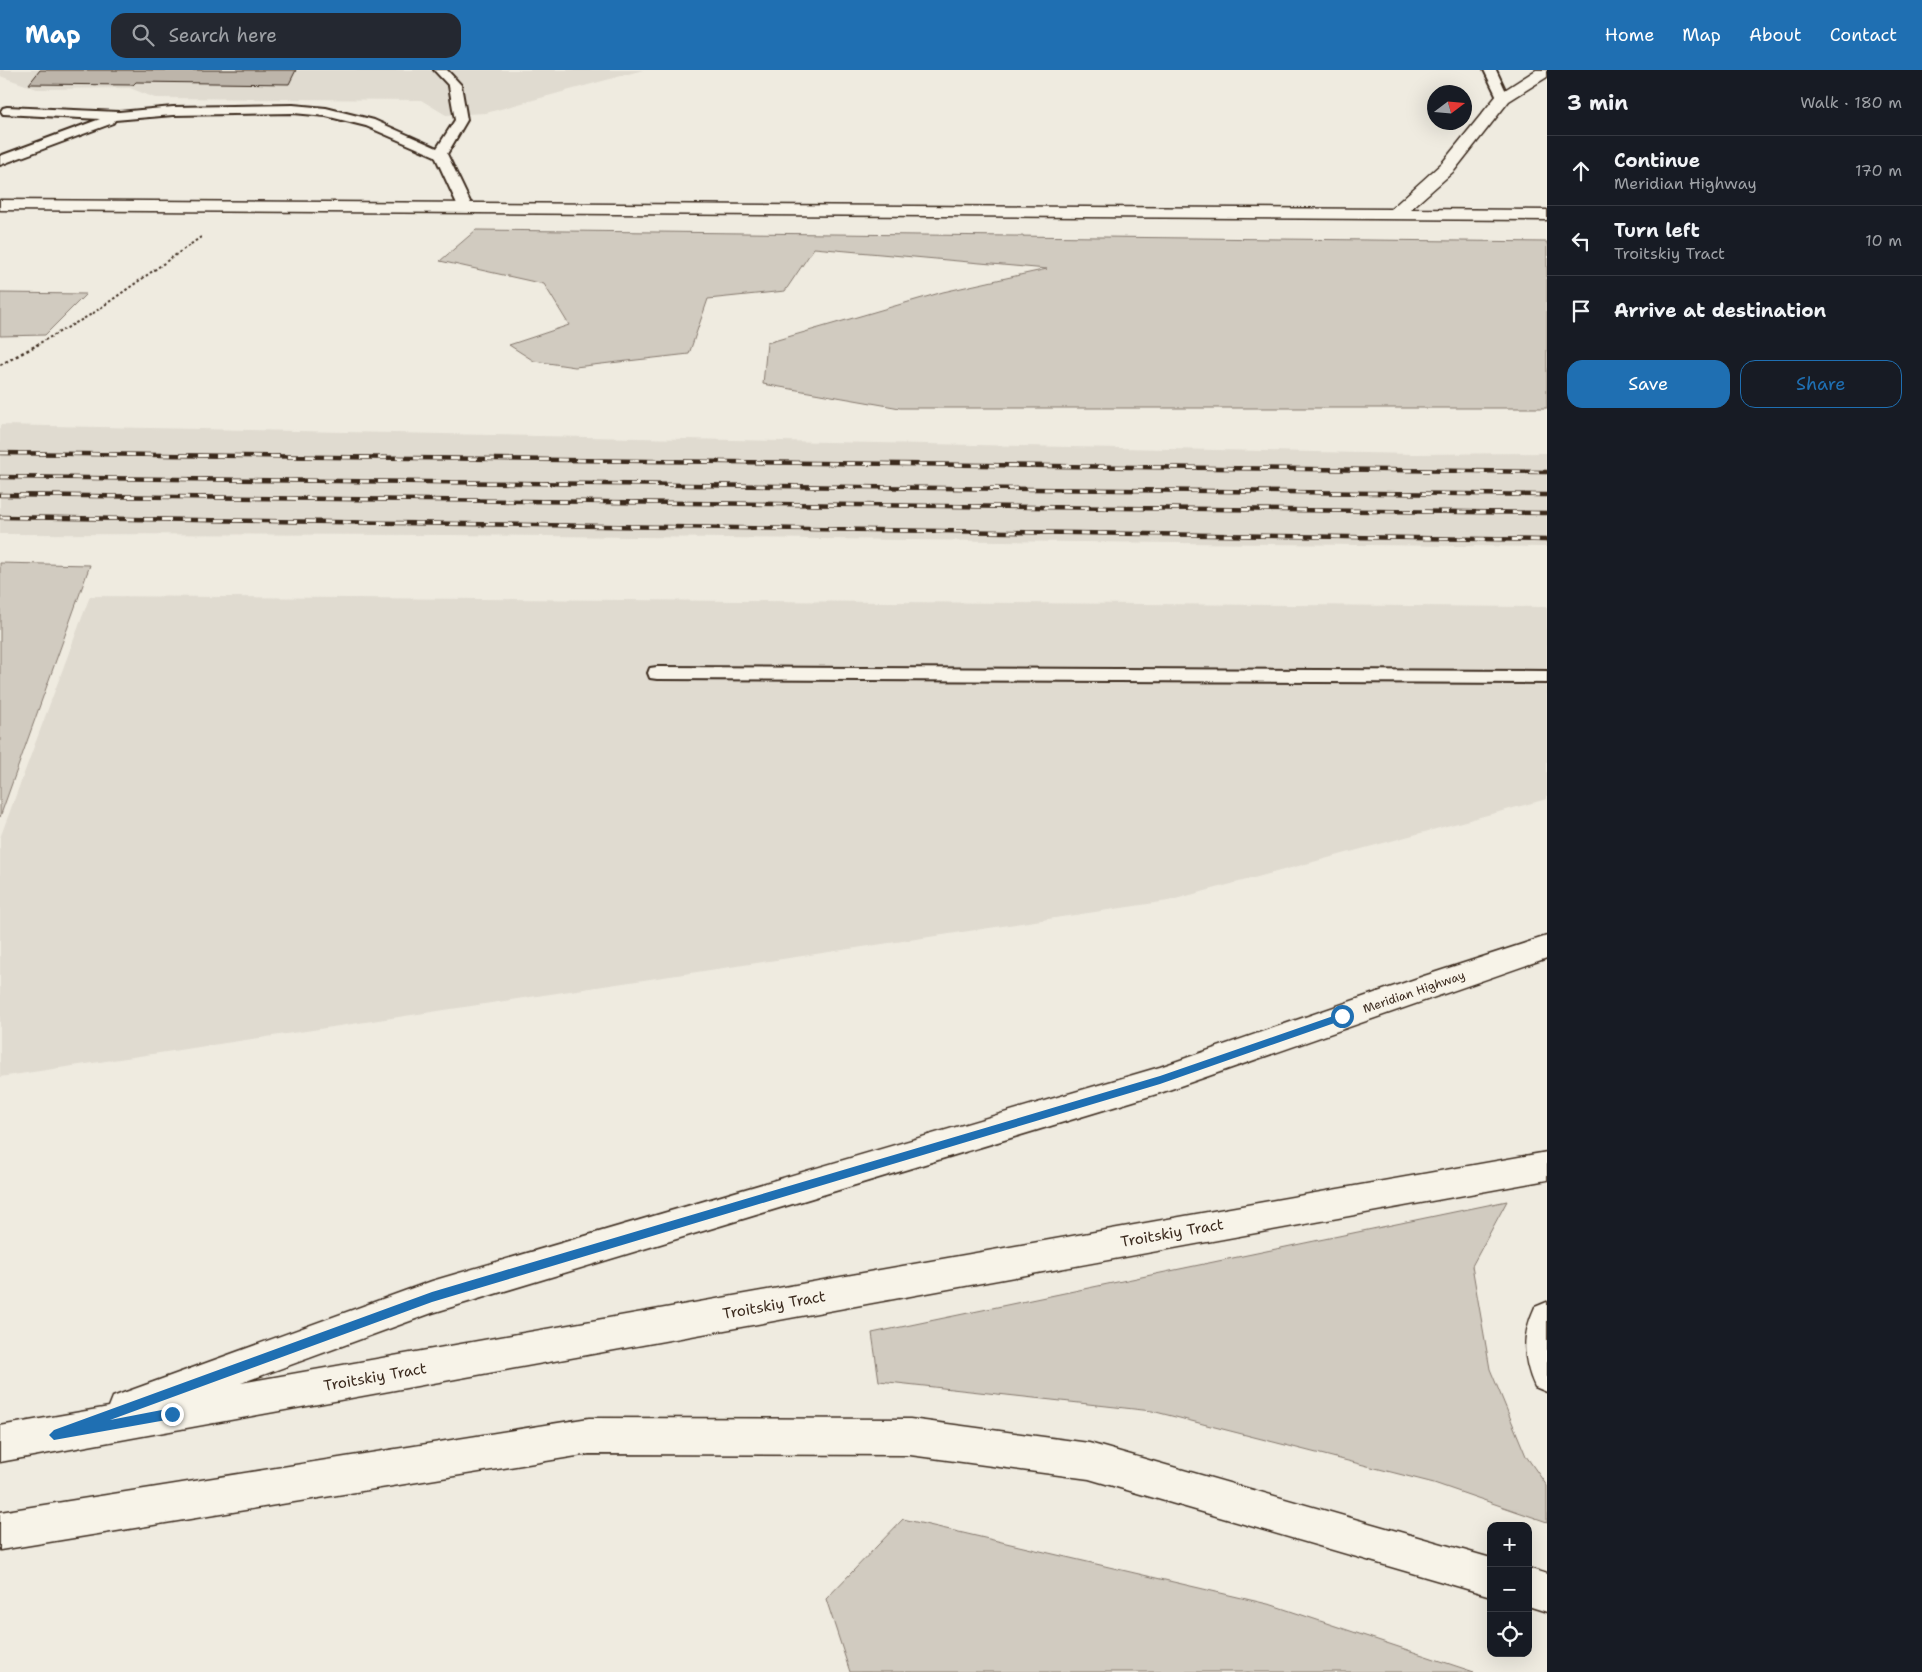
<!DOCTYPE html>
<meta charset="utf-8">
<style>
:root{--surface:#171b24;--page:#242831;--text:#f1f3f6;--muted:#9ea1a6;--line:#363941;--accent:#1f6fb2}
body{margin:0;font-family:"Shantell Sans",sans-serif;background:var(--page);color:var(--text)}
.controls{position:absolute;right:15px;bottom:15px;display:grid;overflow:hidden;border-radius:10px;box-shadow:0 5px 20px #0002}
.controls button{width:45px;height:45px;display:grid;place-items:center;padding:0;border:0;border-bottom:1px solid var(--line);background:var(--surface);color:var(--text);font:25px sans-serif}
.compass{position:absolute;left:1427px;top:15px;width:45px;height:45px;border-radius:50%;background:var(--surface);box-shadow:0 5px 20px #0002;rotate:74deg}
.stop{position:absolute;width:15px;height:15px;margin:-11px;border:4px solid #1f6fb2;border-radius:50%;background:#fff}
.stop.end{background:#1f6fb2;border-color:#fff;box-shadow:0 1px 5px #0008}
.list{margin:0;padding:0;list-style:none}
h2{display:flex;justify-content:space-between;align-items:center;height:65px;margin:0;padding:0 20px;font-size:21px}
h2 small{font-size:16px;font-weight:400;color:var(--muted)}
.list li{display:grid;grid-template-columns:32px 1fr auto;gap:15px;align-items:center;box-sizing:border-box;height:70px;padding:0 20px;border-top:1px solid var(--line)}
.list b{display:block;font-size:19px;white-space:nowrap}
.list p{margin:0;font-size:16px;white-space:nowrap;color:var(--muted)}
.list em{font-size:16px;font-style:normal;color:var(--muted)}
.actions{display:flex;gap:10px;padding:15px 20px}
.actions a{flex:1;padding:11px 0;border:1px solid var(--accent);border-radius:15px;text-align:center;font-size:18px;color:var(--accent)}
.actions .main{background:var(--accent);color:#fff}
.icon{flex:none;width:28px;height:28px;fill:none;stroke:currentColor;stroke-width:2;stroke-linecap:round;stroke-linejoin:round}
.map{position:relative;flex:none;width:1547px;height:1602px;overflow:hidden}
header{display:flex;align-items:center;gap:30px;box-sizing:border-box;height:70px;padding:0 25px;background:var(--accent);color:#fff}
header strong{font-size:24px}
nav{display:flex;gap:28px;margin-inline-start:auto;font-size:18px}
.search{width:350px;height:45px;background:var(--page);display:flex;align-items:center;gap:12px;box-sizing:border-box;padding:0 18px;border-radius:15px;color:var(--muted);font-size:19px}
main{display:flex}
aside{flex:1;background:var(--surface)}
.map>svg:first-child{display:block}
</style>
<header>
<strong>Map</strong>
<div class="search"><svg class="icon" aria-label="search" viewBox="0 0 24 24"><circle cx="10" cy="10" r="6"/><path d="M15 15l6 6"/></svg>Search here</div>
<nav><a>Home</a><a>Map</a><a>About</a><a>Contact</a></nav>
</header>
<main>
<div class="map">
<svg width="1547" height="1602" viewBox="0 0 1547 1602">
<rect width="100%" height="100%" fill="#efebe0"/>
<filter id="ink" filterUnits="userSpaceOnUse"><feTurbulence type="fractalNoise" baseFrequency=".02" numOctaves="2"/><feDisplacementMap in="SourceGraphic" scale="10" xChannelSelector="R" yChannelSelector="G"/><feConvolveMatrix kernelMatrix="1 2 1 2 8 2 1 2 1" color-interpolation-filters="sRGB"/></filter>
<g filter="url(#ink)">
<path fill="#e0dbd0" d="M0,0H643L486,43L446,45L421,30L155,28L130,18L37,19L0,6Z
M0,355L1414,384L1547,383V477L450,465L0,464Z
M90,526L1547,537V729L1168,831L0,1007V768Z"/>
<path fill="#d1cbc0" stroke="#867a6f" d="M476,160L1547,172V338H900L763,314L767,273L943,222L1047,199L814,178L785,221L708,229L689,284L575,297L534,291L509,275L569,255L544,214L440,191Z
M0,223L86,224L45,265L0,266Z
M0,493L90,495L0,747Z
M1507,1131L1472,1196L1490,1299L1526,1386L1547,1416V1452L1434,1413L1152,1341L879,1311L872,1263Z
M903,1449L1272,1535L1474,1602H850L826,1529Z"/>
<path fill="#bdb5aa" stroke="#3b2a1e" d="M40,0H296L289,14L136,12L133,15L29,14Z"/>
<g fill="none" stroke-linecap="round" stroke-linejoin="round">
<defs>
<path id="lane" d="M434,0H447L461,15L467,50L447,84L472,136L465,140L458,136L435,86L366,56L326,46L293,43L173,45L115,50L113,53L0,95V86L100,49L3,44L1,41L3,38L7,37L119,42L173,37L293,35L326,38L374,50L437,78L455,50L449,16Z
M1484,0H1496L1509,28L1507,31H1499Z
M657,597L1547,601V613L657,609L650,608L648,603L650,598Z"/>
<path id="street" d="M1536,0H1547V7L1509,31L1454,101L1411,139L1547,140V150L0,140V130L1391,139L1442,93L1497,25Z"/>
<path id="primary" d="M1547,866V888L1160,1023L432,1243L241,1313L1547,1082V1110L0,1392V1356L109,1337L113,1327L126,1322L432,1211L1160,997L1424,906Z
M1547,1232V1322L1535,1317C1522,1288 1522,1265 1535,1237Z
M589,1348L910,1349L1089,1373L1491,1488V1526L1089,1409L910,1385L589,1384L0,1480V1442Z
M1528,1498L1547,1504V1542L1528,1536Z"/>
</defs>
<use href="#lane" stroke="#3b2a1e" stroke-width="4"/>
<use href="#street" stroke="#3b2a1e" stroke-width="3"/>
<use href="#primary" stroke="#3b2a1e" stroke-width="3"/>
<path stroke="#3b2a1e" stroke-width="2" stroke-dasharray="2.5 2.5" stroke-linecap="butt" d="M36,275L92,244L201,167"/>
<path stroke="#3b2a1e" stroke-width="2.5" stroke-dasharray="3 3" stroke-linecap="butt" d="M0,295L39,274"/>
<use href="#lane" fill="#f7f3e8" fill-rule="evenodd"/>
<use href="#street" fill="#f7f3e8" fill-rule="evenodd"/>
<use href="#primary" fill="#f7f3e8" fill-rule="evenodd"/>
<defs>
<path id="rail" d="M0,383L1547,402
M0,407L1547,425
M0,425L1547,443
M0,447L1547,470"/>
</defs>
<use href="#rail" stroke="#3b2a1e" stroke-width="4.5"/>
<use href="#rail" stroke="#f7f3e8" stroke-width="3" stroke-dasharray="9" stroke-linecap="butt"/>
</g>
</g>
<path fill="#1f6fb2" d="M1342,943L1346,944V949L1160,1014L432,1232L110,1350L172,1338L177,1344L172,1349L54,1370L49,1365L54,1360L432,1222L1160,1006Z"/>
<g text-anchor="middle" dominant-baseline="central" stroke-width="4.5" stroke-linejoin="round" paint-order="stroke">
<g font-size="12" fill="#3b2a1e" stroke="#f7f3e8">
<text transform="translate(1414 922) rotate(-19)">Meridian Highway</text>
</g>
<g font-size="15" fill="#3b2a1e" stroke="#f7f3e8">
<text transform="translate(1172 1163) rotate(-10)">Troitskiy Tract</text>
<text transform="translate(774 1235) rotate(-10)">Troitskiy Tract</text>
<text transform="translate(375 1307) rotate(-10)">Troitskiy Tract</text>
</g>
</g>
</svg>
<div class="controls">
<button>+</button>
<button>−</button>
<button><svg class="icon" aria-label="locate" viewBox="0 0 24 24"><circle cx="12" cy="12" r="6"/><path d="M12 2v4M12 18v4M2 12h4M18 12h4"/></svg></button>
</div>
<svg class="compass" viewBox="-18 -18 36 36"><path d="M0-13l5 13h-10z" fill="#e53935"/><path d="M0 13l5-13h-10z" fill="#9ea1a6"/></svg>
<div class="stop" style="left:1342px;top:946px"></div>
<div class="stop end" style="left:172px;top:1344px"></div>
</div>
<aside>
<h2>3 min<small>Walk · 180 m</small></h2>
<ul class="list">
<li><svg class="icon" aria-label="ahead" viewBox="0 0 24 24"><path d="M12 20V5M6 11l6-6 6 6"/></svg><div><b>Continue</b><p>Meridian Highway</p></div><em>170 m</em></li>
<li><svg class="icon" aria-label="left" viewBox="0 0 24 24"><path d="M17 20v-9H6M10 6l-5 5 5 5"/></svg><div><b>Turn left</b><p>Troitskiy Tract</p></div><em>10 m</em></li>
<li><svg class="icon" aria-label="arrive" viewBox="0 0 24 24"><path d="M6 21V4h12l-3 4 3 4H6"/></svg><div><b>Arrive at destination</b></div></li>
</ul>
<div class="actions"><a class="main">Save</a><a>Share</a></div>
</aside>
</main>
